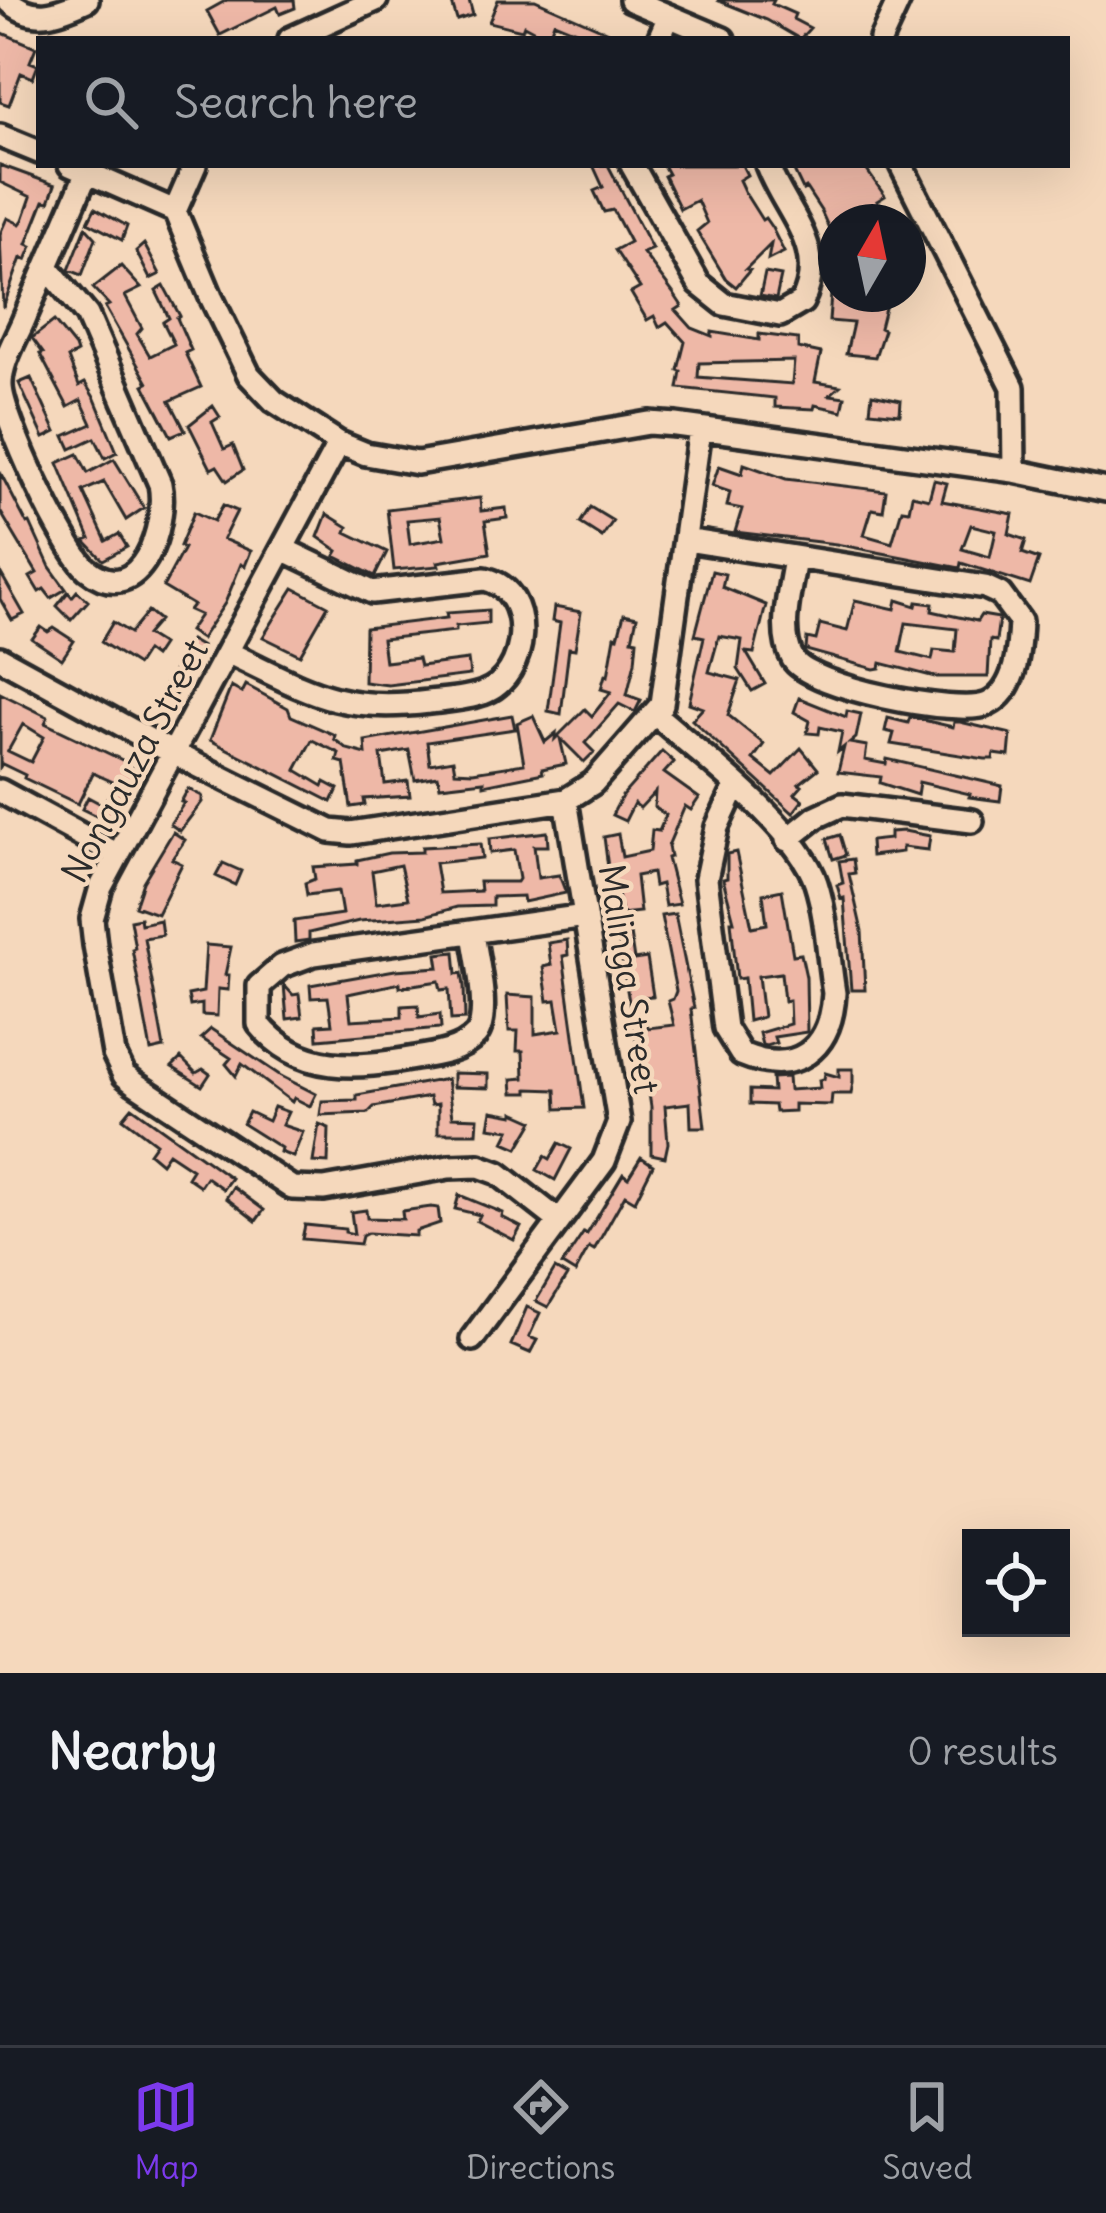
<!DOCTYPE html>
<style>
:root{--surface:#171b24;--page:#242831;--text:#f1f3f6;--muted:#9ea1a6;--line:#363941;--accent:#7c3aed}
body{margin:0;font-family:Delius,sans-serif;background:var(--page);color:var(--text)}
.controls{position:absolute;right:36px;bottom:36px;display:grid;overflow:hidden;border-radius:0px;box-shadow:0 12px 48px #0002}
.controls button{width:108px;height:108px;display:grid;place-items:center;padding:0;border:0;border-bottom:3px solid var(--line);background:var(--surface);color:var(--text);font:60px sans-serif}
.compass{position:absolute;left:818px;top:204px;width:108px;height:108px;border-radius:50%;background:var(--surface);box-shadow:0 12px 48px #0002;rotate:9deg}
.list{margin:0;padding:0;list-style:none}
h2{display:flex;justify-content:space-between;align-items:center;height:156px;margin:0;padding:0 48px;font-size:51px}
h2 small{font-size:39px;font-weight:400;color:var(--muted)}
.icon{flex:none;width:66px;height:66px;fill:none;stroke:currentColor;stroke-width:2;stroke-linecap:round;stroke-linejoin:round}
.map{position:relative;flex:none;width:1106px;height:1673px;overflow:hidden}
.search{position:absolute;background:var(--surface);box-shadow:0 12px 48px #0002;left:36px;right:36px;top:36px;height:132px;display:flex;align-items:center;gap:30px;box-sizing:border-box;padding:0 42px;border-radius:0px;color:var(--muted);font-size:45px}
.sheet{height:372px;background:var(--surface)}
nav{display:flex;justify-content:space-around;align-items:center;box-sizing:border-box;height:168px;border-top:3px solid var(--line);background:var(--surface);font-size:33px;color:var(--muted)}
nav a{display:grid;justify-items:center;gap:6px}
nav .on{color:var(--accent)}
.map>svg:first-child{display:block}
</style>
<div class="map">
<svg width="1106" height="1673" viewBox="0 0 1106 1673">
<rect width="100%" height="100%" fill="#f5d8bc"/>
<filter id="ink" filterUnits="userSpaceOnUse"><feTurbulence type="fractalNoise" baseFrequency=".00833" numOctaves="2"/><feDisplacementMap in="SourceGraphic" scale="24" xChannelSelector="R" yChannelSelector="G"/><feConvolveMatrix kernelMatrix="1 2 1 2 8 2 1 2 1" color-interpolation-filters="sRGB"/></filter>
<g filter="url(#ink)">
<path fill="#eeb8a7" stroke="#2b2b2b" stroke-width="3" fill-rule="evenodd" d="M227,0H294L295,8L280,14L277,7L220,35L207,11Z
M451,0H469L473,15L457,20Z
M498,0H535L624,39H572L576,31L554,22L548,38L524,25L522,30L489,22Z
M717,0H774L772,4L795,14L793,19L810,28L800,39L767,20Z
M0,32L36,47L30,62L38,65L33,78L21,73L9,105L0,102Z
M0,165L55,185L49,202L44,201L27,244L32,246L26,260L21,258L3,308L0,234L7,218L20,224L23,220L31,197L0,182Z
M593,165H608L652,249L643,253L674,294L682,306L676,310L692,328L712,336V332L759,340V334L798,339V348L821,353L815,382L840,386L830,395L845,397L842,411L815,405L814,409L775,407V398L678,388L681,371L678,370L685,342L667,322L659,327L654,316L647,320L631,293L640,288L615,250L630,242L613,210L604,212L594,191L603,187ZM794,361L792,384L698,377L699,363Z
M663,165H742L747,175L739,180L745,193L762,220L765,218L772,228L784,252L768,260L771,244L746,269L750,270L736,287L726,279L697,231L707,223L697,200L680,209L664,176L668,174Z
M791,165H863L885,196L877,201L887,218L873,222L867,212L860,216L855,210L836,220V244L821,211L806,188L803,190Z
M95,208L127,226L122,240L88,222Z
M86,227L96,238L82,275L69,270Z
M144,244L160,274L150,279L136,251Z
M121,266L141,288L125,296L142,328L137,334L150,356L174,344L163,322L169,318L156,291L164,286L180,316L177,318L191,350L185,353L201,387L170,401L185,430L171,436L144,385L148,383L105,307L109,305L93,288Z
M765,273L781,276L776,299L760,296Z
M831,294H849V301L886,304L880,328L884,330L875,357L846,354L853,323L829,321Z
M54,321L75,347L77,353L68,358L79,386L85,383L95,399L117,452L105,458L95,438L71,449L65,436L92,424L81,400L68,407L40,354L43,353L32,338Z
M31,378L56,432L44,438L19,383Z
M872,394L901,400L900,414L870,411Z
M213,406L220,417L212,422L224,449L233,445L243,470L227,481L217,466L211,469L189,425Z
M78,454L88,473L114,459L144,508L126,520L104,482L83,491L106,541L119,534L127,547L103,560L85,541L90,539L58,463Z
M744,464L786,479L886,491L883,511L872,509L864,535L892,543L902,509L909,510L912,495L929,499L934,480L947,483L942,501L1013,514L1009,534L1026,540L1022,553L1039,559L1030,585L961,563L960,568L836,544L735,532L742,509L727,506L730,492L712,486L719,466L742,474ZM971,525L996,531L990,557L962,549Z
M0,472L27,524L30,523L50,567L66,589L51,598L44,589L39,592L30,577L37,573L0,511Z
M480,498L481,511L506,508L507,518L485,521L490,553L438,562L439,566L394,570L387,509ZM440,517L444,538L410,544L407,520Z
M223,505L237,511L223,539L251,551L245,566L241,564L225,603L201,639L189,631L200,615L189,610L193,605L163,587L184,548L180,546L194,512L214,521Z
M590,507L613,521L602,537L580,523Z
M327,514L348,527L346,532L387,552L375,576L335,556L338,551L318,537Z
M712,571L725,574L722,587L766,605L754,653L746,652L765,684L752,691L738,669L742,640L719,636L709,672L740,680L728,715L764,744L753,759L774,776L801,748L818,769L799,784L802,786L795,794L803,800L793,813L692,720L703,708L689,703L704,637L695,635Z
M0,572L24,614L12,620L0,599Z
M294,588L328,606L300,655L263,637Z
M77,591L88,601L71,620L57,606L68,592L72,597Z
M855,600L895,609L897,600L916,606L917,602L933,604L932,611L954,616L977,621L981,615L999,618L996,641L990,640L988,677H935L881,663L880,668L874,669L806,650L807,638L816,640L820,624L847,631ZM906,623L957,629L955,652L934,650L932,660L900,652Z
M554,607L581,612L575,649L569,648L561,714L548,711L560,623L552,621Z
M488,610V623L456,626V631L382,639L385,662L418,658L420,666L468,660L470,675L388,685L364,682L365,628L447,618L446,613Z
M148,611L159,620L146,635L162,645L154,657L146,651L137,665L101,642L113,622L130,633Z
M624,614L637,617L632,639L637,640L635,662L627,695L641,700L635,712L619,704L585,743L594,752L584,762L560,738L566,764L542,769L543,773L484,785V781L440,786L438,776L415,780L409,750L381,755L385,784L408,781L410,796L364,799L365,805L351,807L344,763L337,761L339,753L312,740L296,770L323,786L325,782L338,789L332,802L210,740L231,687L242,693L246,685L288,708L291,716L335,735L334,739L347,749L366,754L365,741L512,715L515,729L427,742L430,764L453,760L455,771L473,772L524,764L517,723L533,716L545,742L556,733L555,739L585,709L592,716L611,692L601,689L605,675L608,676L615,636L618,637Z
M41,627L48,632L54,628L74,641L62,659L32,639Z
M190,640L202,647L175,695L164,688Z
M0,693L48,717L45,723L122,760L139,774L131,786L128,784L114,809L119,812L113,824L82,809L88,797L103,805L115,783L93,773L78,804L24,778L25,775L2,764L0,767ZM23,724L44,737L31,762L8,751Z
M799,698L846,717L847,711L861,714L856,738L850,743L867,746L865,760L886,764L887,759L1002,786L1000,801L969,797L970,794L919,782L917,795L880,783L881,777L838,772L844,747L838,752L842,732L820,727L819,734L807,733L810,721L794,712Z
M910,717L953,727L954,722H960L1011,734L1009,756L994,754L993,759H985L891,744L894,733L885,731L888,718L908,723Z
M662,751L674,762L664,773L699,798L691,810L685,806L668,846L670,857L667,858L679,904L665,906L661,884L654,886L652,873L636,876L640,912L621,914L618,893L605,895L603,884L610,883L604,837L618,834L622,857L650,851L652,830L659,831L666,815L654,807L655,792L640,808L634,803L625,821L612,815L622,796Z
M188,789L202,796V802L180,831L170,824L184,803L181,802Z
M904,831L930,836L928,850L902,847V852L871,856L870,841L890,839V832Z
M173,832L185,840L172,859L182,864L157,914L135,906L143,882Z
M547,832L548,846H534L538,878L559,875L566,893L524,902L523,896L492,897V906L457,907L425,916L359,921L309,933V940L295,942L294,921L342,914L338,891L307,895L305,883L315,879L313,867L357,864V860L389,853L422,852V847L480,844L482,858L435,863L440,893L480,891L479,882H517L519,879L514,850L490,853L489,839ZM400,865L408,899L376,903L372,871Z
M840,835L846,855L833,859L827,839Z
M736,852L752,927L767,924L763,894L782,890L793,955L801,954L806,977L807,1032L774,1037L776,1043L766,1046L762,1045L759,1033L790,1024L789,1000L784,1001L781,973L758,976L763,1017L748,1021L744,978L737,979L731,921H734L723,879L727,878V854Z
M853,859L855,873L849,874L862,931L865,990H851L844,898L841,899L837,885L843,883L839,861Z
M223,863L241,871L235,885L216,876Z
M675,914L694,1008L691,1009L705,1127H691L690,1103L665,1106L668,1143L665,1157L651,1154V1107L641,1040L636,1041L615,922L628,920L634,960L647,958L653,996L642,997L646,1025L648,1028L674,1025L668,1001L673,999L676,991L661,916Z
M140,918L141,924L160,920L162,935L144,938L164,1048L151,1051L132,949L135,948L130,920Z
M567,940L568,955L563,956L584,1108L557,1109L556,1090L528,1089V1093H513L512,1079L524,1078L523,1051H517L518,1031H509L507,995L535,997V1034L561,1030L556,1000L548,1001L543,967L551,965L548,943Z
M206,945L231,947L225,975H229L228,990L218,989L217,1016L202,1015V1004L190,1006L188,995L203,992Z
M455,952L457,974L462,973L464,986L465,1019L451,1020L449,989L441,990L439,981L400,987V983L348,994L351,1020L402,1017V1006L418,1005L419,1017L440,1014L441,1028L318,1039L317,1025L332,1024L328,997L311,998L310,985L395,970L439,967L437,954Z
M284,985L293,995L299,994L302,1017L287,1019Z
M211,1029L281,1076L316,1094L310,1106L294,1098L292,1102L242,1064L236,1076L226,1064L231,1058L201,1038Z
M181,1058L196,1073L203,1069L210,1074L202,1086L172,1067Z
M839,1069H853V1082L851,1094H832L831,1105L794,1104V1111L775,1112L774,1105L750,1104V1090L773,1091L772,1078L788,1077L789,1090L820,1088L819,1080L824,1079L825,1073L839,1077Z
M453,1073L488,1074V1088L453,1087Z
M447,1079L452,1117L478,1118L477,1133H438V1104L431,1105L429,1097L374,1107L368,1113L320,1115L322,1101L357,1100V1095Z
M132,1107L231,1178L223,1189L206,1177L200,1186L187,1177L192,1169L168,1153L161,1163L149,1153L156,1143L123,1118Z
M274,1107L288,1112L282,1125L303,1132L293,1157L280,1152L281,1148L243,1124L249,1112L268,1121Z
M492,1111L514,1115V1112L534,1121L518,1148L504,1142L510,1130L489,1127Z
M319,1124L329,1128L328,1163L313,1162Z
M559,1143L571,1149L555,1180L537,1170L545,1156L550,1159Z
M641,1157L653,1165L635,1201L625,1195L594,1250L589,1247L575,1273L562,1265L584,1232L587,1234L623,1174L628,1178Z
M233,1187L264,1210L256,1221L226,1198Z
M459,1195L503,1213L502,1217L521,1227L514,1240L477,1221L480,1215L455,1209Z
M431,1207L438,1208L440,1223L416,1231V1236L368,1233L362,1236L360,1244L302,1239L305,1225L345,1229V1232L354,1234L351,1212L366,1210L367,1218L403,1219L402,1211Z
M555,1269L567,1276L548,1307L536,1301Z
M527,1307L540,1313L529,1337L537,1340L530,1353L511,1345Z"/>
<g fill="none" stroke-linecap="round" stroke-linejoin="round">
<defs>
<path id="minor" d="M8,0C33,24 59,13 87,0
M631,0L723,39
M290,39L376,0
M659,39L669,16
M881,39L899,0
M0,136L39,152
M70,165L175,211
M195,165L175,211L211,297L249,375L274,401L339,443L366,454L417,463L649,423L676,425L1014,471L1106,490
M632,165L699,284L724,304L780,315L802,302C829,248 785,213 767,165
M901,165L1013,387L1014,471
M47,267L87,315L160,484C168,523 141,612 87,569C64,549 2,417 1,386C0,363 17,337 25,317C46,268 67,220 87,172
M339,443L101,887L92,919L95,945L114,1054L124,1075L134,1083L292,1188L324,1189L449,1167L479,1166L498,1173L558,1220
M686,540L985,587L1000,594L1020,621C1019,648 1017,690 988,704C958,717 809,687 793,659C777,631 791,588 795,558
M229,653C309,691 337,713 429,702C447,700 467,699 483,693C529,677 537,591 485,579L372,592L283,549
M0,658L175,754L330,831L351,833L566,800L593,783L662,704L700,429
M656,715C700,754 798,828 816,883C827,917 828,957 834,993C831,1050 796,1077 741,1054L725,1028L706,879L717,827L736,786
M0,791L118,855
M787,840L816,817L842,805L972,821
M473,933C476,956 491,1016 476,1035C462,1051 435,1055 415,1058C359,1068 300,1075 259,1024V986L282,966L314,954L585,916
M472,1339L604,1161L619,1122L566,800"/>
</defs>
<use href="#minor" stroke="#2b2b2b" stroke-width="30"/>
<use href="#minor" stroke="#f5d8bc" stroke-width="21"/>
</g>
</g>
<g text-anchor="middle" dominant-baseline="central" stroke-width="9" stroke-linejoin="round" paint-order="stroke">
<g font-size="36" fill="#2b2b2b" stroke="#f5d8bc">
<text transform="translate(135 761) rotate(-62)">Nongauza Street</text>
<text transform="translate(629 979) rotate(81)">Malinga Street</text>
</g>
</g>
</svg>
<div class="controls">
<button><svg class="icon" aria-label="locate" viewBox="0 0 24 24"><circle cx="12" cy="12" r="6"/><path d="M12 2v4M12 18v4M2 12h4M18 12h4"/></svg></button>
</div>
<svg class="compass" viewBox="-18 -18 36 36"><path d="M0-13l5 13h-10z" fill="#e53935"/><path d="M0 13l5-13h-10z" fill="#9ea1a6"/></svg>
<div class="search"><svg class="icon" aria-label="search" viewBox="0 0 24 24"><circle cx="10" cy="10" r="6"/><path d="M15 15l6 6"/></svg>Search here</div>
</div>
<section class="sheet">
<h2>Nearby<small>0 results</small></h2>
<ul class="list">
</ul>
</section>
<nav>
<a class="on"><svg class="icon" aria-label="map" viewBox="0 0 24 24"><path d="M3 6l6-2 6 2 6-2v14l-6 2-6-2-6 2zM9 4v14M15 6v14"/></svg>Map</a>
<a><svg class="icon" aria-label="directions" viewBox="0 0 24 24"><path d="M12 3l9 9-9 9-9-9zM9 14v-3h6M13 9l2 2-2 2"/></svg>Directions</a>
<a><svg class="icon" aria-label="saved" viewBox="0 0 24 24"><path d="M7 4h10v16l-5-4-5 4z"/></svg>Saved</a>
</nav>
